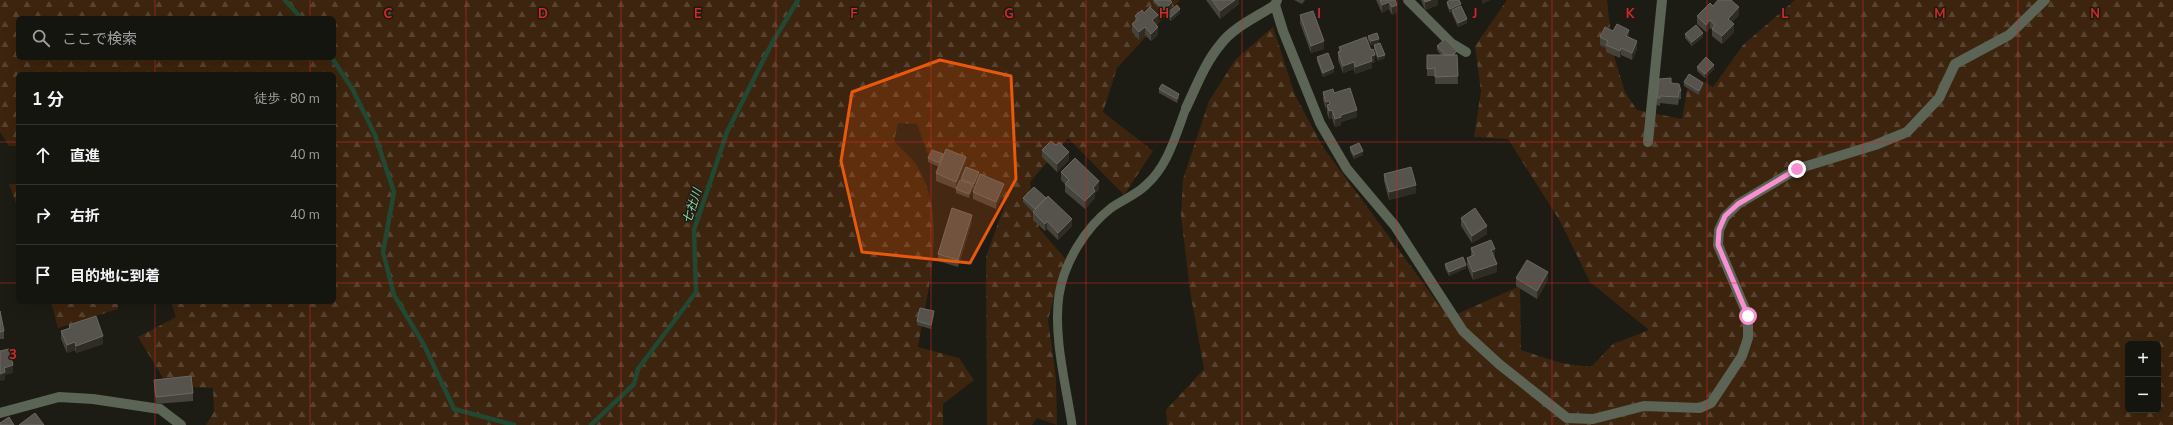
<!DOCTYPE html>
<html lang="ja">
<meta charset="utf-8">
<style>
:root{--surface:#15150f;--page:#22221d;--text:#f1f3f6;--muted:#9d9f9e;--line:#34342f}
body{margin:0;font-family:"Nunito Sans","Noto Sans JP",sans-serif;background:var(--page);color:var(--text)}
.controls{position:absolute;right:12px;bottom:12px;display:grid;overflow:hidden;border-radius:6px;box-shadow:0 4px 16px #0002}
.controls button{width:36px;height:36px;display:grid;place-items:center;padding:0;border:0;border-bottom:1px solid var(--line);background:var(--surface);color:var(--text);font:20px sans-serif}
.stop{position:absolute;width:12px;height:12px;margin:-9px;border:3px solid #f690d0;border-radius:50%;background:#fff}
.stop.end{background:#f690d0;border-color:#fff;box-shadow:0 1px 4px #0008}
.list{margin:0;padding:0;list-style:none}
h2{display:flex;justify-content:space-between;align-items:center;height:52px;margin:0;padding:0 16px;font-size:17px}
h2 small{font-size:13px;font-weight:400;color:var(--muted)}
.list li{display:grid;grid-template-columns:26px 1fr auto;gap:12px;align-items:center;box-sizing:border-box;height:60px;padding:0 16px;border-top:1px solid var(--line)}
.list b{display:block;font-size:15px;white-space:nowrap}
.list em{font-size:13px;font-style:normal;color:var(--muted)}
.icon{flex:none;width:22px;height:22px;fill:none;stroke:currentColor;stroke-width:2;stroke-linecap:round;stroke-linejoin:round}
.map{position:relative;flex:none;width:2173px;height:425px;overflow:hidden}
.search{position:absolute;background:var(--surface);box-shadow:0 4px 16px #0002;left:16px;top:16px;width:320px;height:44px;display:flex;align-items:center;gap:10px;box-sizing:border-box;padding:0 14px;border-radius:6px;color:var(--muted);font-size:15px}
.panel{position:absolute;background:var(--surface);box-shadow:0 4px 16px #0002;left:16px;top:72px;width:320px;height:232px;border-radius:6px}
.map>svg:first-child{display:block}
</style>
<div class="map">
<svg width="2173" height="425" viewBox="0 0 2173 425">
<defs>
<pattern id="forest-firs" width="22" height="20" patternUnits="userSpaceOnUse"><rect width="22" height="20" fill="#3d240e"/><path d="M5 1l3.5 6h-7zM16 11l3.5 6h-7z" fill="#584330"/></pattern>
</defs>
<rect width="100%" height="100%" fill="#1c1c14"/>
<path fill="url(#forest-firs)" fill-rule="evenodd" d="M0,0H1180L1117,68L1103,112L1153,151L1124,195L1068,138L1030,182L1039,228L1068,262L1059,277L1048,320L1056,378L1057,425L1037,418L1032,425H987L986,257L1006,201L928,155L917,124L898,123L894,141C902,150 915,160 920,171C948,225 927,291 918,347L959,358L974,380L943,404V425H206L214,412L213,388L168,386L138,337L176,317L171,302H334V74H18V146H9L0,132ZM18,18H334V58H18Z
M1507,0H1607L1613,53L1625,92L1637,110L1682,119L1690,74L1713,87L1743,45L1795,0H2173V425H1167L1166,410L1204,369L1190,291L1181,215L1183,179L1209,101L1235,60L1273,27L1295,95L1323,147L1440,306L1457,314L1520,286L1521,350L1561,363L1591,367L1613,344L1649,330L1590,282L1560,221L1508,139L1474,137L1481,91L1475,46ZM2128,344H2158V410H2128Z
M9,184H18V209Z
M51,302H118V309L58,328Z"/>
<g fill="none" stroke-linecap="round" stroke-linejoin="round">
<path stroke="#204833" stroke-width="4.5" d="M285,0L301,18
M332,58L353,90L375,135L394,192L383,252L394,295L424,345L454,409L514,425
M591,425L634,384L638,369L696,292L694,230L727,132L772,43L798,0"/>
<path stroke="#5b6455" stroke-width="9" d="M1072,425C1066,385 1053,336 1059,295C1064,263 1085,228 1111,208C1122,200 1136,195 1146,185C1168,166 1176,134 1186,108"/>
<path stroke="#5b6455" stroke-width="10" d="M1408,0L1451,43L1466,52
M1275,5L1283,31L1320,123L1347,169L1395,226L1463,331L1499,364L1567,418L1593,419L1644,406L1700,408L1711,403L1742,356L1748,338V316L1718,245L1719,230L1725,217L1738,204L1797,169L1875,145L1907,132L1939,98L1955,64L2009,35L2045,0
M1186,108C1196,87 1205,63 1220,45C1233,27 1257,17 1275,5L1277,0
M1648,142L1662,0
M0,413L59,397L93,399L160,409L181,425"/>
</g>
<path fill="#46433b" d="M1153,0H1170L1172,6L1164,14L1153,2Z
M1206,0H1239V4L1220,19Z
M1294,0H1305L1302,4Z
M1376,0H1395L1397,12L1392,15L1389,9L1382,13Z
M1421,0H1438V5L1425,10Z
M1447,2L1461,6L1467,23L1458,27L1452,14V12L1450,13L1447,5Z
M1713,6L1739,15L1732,22L1734,32L1722,44L1712,36V29L1710,28L1706,32L1697,24V16Z
M1144,13L1158,23L1156,24L1158,35L1151,41L1145,35L1139,40L1132,32V24L1135,21V16Z
M1167,13H1180L1171,21L1167,17Z
M1300,15L1324,49L1311,53L1300,23Z
M1613,31L1629,37L1637,49L1632,60L1621,55L1620,58L1606,52V48L1600,45V37Z
M1685,34L1703,37L1692,46L1685,38Z
M1368,36L1379,42L1371,45L1368,40Z
M1374,45L1385,58L1378,61L1374,49Z
M1437,46L1457,55L1458,84H1435V76H1427V55H1441L1437,50Z
M1339,47L1375,62L1372,63V68L1355,74L1354,69L1343,73L1338,60V52H1339Z
M1317,57L1334,72L1323,77L1317,61Z
M1697,67L1714,69L1705,78L1697,71Z
M1684,82L1703,87L1699,95L1684,86Z
M1671,83L1681,91V99H1679L1678,105L1660,103V106L1657,105V98Z
M1159,89L1179,98L1177,103L1159,93Z
M1323,92L1334,93L1357,117L1341,122V125L1335,127L1332,118L1329,119L1327,113V109H1326L1323,100Z
M1056,145L1069,160L1057,172L1042,157V150Z
M1350,147L1363,155L1354,159L1350,151Z
M943,157L966,165L956,189L936,181V173L939,167L928,162V158Z
M979,172L974,188H973L969,198L956,193V189L961,179Z
M1061,172L1099,189L1095,193V198L1085,209L1065,192V184L1061,180Z
M1384,174L1416,193L1389,200L1384,181Z
M1004,191L996,209L973,199V192Z
M1023,198L1046,199L1072,226L1058,240L1047,229L1045,231L1033,220V212L1023,202Z
M1461,218L1487,234L1472,243L1461,226Z
M972,222L958,267L938,261V254Z
M1471,248L1495,257H1494L1497,272L1473,280L1467,266V258L1471,257Z
M1445,264L1466,268L1449,276L1445,268Z
M1516,278L1548,280L1537,299L1516,286Z
M0,311L4,331V339H0Z
M934,315L931,329L917,325V321Z
M69,325L103,344L76,353L75,350L67,353L61,339V331L69,328Z
M154,380L193,393V401L156,404L154,387Z"/>
<path fill="#2f2c24" d="M1235,0H1239V4L1220,19V11Z
M1431,0H1438V5L1425,10V2Z
M1482,0H1491L1482,4Z
M1172,2V6L1164,14V10Z
M1389,2V9L1382,13V5Z
M1461,4V8L1452,10V12L1450,13V9Z
M1397,5V12L1392,15V7Z
M1739,7V15L1728,26V19Z
M1180,9V13L1171,21V17Z
M1158,15V23L1152,28V20Z
M1467,19V23L1458,27V23Z
M1710,20V28L1706,32V25Z
M1734,24V32L1722,44V36Z
M1145,27V35L1139,40V32Z
M1158,27V35L1151,41V34Z
M1629,30V37L1626,36Z
M1703,33V37L1692,46V42Z
M1379,39V42L1371,45V41Z
M1324,41V49L1311,53V46Z
M1637,41V49L1632,60V53Z
M1621,48V55L1620,58V51Z
M1375,55V62L1372,63V68L1355,74V67L1371,56Z
M1385,55V58L1378,61V57Z
M1354,62V69L1343,73V66Z
M1714,65V69L1705,78V74Z
M1334,68V72L1323,77V73Z
M1703,83V87L1699,95V91Z
M1179,94V98L1177,103V99Z
M1329,101V109L1327,105V109H1326V102Z
M1332,110V118L1329,119V111Z
M1357,110V117L1341,122V125L1335,127V119L1341,115Z
M1363,151V155L1354,159V155Z
M1069,152V160L1057,172V164Z
M966,157V165L956,189V182Z
M979,172V176L974,188V184Z
M1099,181V189L1095,193V198L1085,209V201L1093,188Z
M1004,184V191L996,209V202Z
M973,185V189L969,198V194Z
M1416,185V193L1389,200V192Z
M972,215V222L958,267V260Z
M1072,219V226L1058,240V233Z
M1047,221V229L1045,231V224Z
M1487,226V234L1472,243V236Z
M1495,249V257L1491,258V250Z
M1497,264V272L1473,280V272Z
M1466,265V268L1449,276V272Z
M1548,272V280L1537,299V291Z
M934,311V315L931,329V325Z
M103,336V344L76,353V346Z
M75,342V350L67,353V345Z
M13,365V373L5,375V380L0,381V374L4,368Z"/>
<path fill="#56534c" stroke="#6b6861" d="M1154,0H1170L1172,2L1164,10Z
M1212,0H1235L1220,11Z
M1380,0H1395L1397,5L1392,7L1389,2L1382,5Z
M1424,0H1431L1425,2Z
M1450,0H1459L1461,4L1450,9L1447,2Z
M1718,0H1731L1739,7L1728,19L1734,24L1722,36L1712,29L1715,25L1710,20L1706,25L1697,16L1710,3L1713,6Z
M1177,5L1180,9L1171,17L1167,13Z
M1461,6L1467,19L1458,23L1452,10Z
M1150,7L1158,15L1152,20L1158,27L1151,34L1145,27L1139,32L1132,24L1138,19L1135,16L1142,10L1144,13Z
M1313,11L1324,41L1311,46L1300,15Z
M1617,24L1629,30L1626,36L1637,41L1632,53L1621,48L1620,51L1606,45L1608,41L1600,37L1605,27L1613,31Z
M1696,25L1703,33L1692,42L1685,34Z
M1377,33L1379,39L1371,41L1368,36Z
M1366,37L1371,50L1373,49L1375,55L1371,56L1372,61L1355,67L1354,62L1343,66L1338,52L1341,51L1339,47Z
M1445,39L1457,51L1453,55H1445L1437,46Z
M1380,43L1385,55L1378,57L1374,45Z
M1328,53L1334,68L1323,73L1317,57Z
M1427,55H1457L1458,76L1435,77V68L1427,69Z
M1706,57L1714,65L1705,74L1697,67Z
M1689,74L1703,83L1699,91L1684,82Z
M1671,78V83L1679,84L1681,91H1679L1678,97L1660,96V98H1657L1659,79Z
M1162,84L1179,94L1177,99L1159,89Z
M1350,88L1357,110L1341,115V117L1335,119L1332,110L1329,111L1327,105L1330,104L1329,101L1326,102L1323,92L1333,89L1334,93Z
M1051,141L1056,145L1059,142L1069,152L1057,164L1042,150Z
M1359,143L1363,151L1354,155L1350,147Z
M946,149L966,157L956,182L936,173Z
M932,150L943,154L939,163L928,158Z
M1075,158L1099,181L1093,188L1095,191L1085,201L1065,184L1069,180L1061,172Z
M966,167L979,172L974,184L961,179Z
M1411,167L1416,185L1389,192L1384,174Z
M980,174L1004,184L996,202L973,192Z
M960,180L973,185L969,194L956,189Z
M1034,187L1046,198L1035,209L1023,198Z
M1048,196L1072,219L1058,233L1047,221L1045,224L1033,212Z
M952,208L972,215L958,260L938,254Z
M1475,208L1487,226L1472,236L1461,218Z
M1491,240L1495,249L1491,250L1497,264L1473,272L1467,258L1474,255L1471,248Z
M1463,257L1466,265L1449,272L1445,264Z
M1527,260L1548,272L1537,291L1516,278Z
M920,308L934,311L931,325L917,321Z
M0,311L4,331L0,332Z
M96,316L103,336L76,346L75,342L67,345L61,331L70,328L69,325Z
M9,349L13,365L4,368L5,372L0,374V351Z
M191,376L193,393L156,397L154,380Z
M35,413L44,425H19Z
M9,417L14,425H0V423Z"/>
<g fill="none" stroke-linecap="round" stroke-linejoin="round">
<path stroke="#f690d0" stroke-width="5" d="M1748,316L1718,245L1719,230L1725,216L1738,204L1797,169"/>
</g>
<path fill="#e8590c" fill-opacity="0.2" stroke="#e8590c" stroke-width="3" stroke-linejoin="round" d="M940,60L1011,76L1016,179L970,263L862,252L841,161L852,92Z"/>
<path fill="none" stroke="#d62828" stroke-width="1" stroke-opacity="0.55" d="M155,0V18M310,0V18M466,0V425M621,0V425M776,0V425M931,0V425M1086,0V425M1242,0V425M1397,0V425M1552,0V425M1707,0V425M1863,0V425M2018,0V425M155,58V74M310,58V74M0,142H18M334,142H2173M0,283H18M334,283H2173M155,302V425M310,302V425"/>
<g text-anchor="middle" dominant-baseline="central" stroke-width="3" stroke-linejoin="round" paint-order="stroke">
<g font-size="12" font-style="italic" fill="#8ed2ab" stroke="#1c1c14">
<text transform="translate(692 206) rotate(-72)">七社川</text>
</g>
</g>
<g font-size="13" text-anchor="middle" font-weight="bold" fill="#d62828" stroke="#1c1c14" stroke-width="3" stroke-linejoin="round" paint-order="stroke">
<text x="388" y="18">C</text>
<text x="543" y="18">D</text>
<text x="698" y="18">E</text>
<text x="854" y="18">F</text>
<text x="1009" y="18">G</text>
<text x="1164" y="18">H</text>
<text x="1319" y="18">I</text>
<text x="1475" y="18">J</text>
<text x="1630" y="18">K</text>
<text x="1785" y="18">L</text>
<text x="1940" y="18">M</text>
<text x="2095" y="18">N</text>
<text x="13" y="359">3</text>
</g>
</svg>
<div class="controls">
<button>+</button>
<button>−</button>
</div>
<div class="stop" style="left:1748px;top:316px"></div>
<div class="stop end" style="left:1797px;top:169px"></div>
<div class="search"><svg class="icon" aria-label="search" viewBox="0 0 24 24"><circle cx="10" cy="10" r="6"/><path d="M15 15l6 6"/></svg>ここで検索</div>
<section class="panel">
<h2>1 分<small>徒歩 · 80 m</small></h2>
<ul class="list">
<li><svg class="icon" aria-label="ahead" viewBox="0 0 24 24"><path d="M12 20V5M6 11l6-6 6 6"/></svg><div><b>直進</b></div><em>40 m</em></li>
<li><svg class="icon" aria-label="right" viewBox="0 0 24 24"><path d="M7 20v-9h11M14 6l5 5-5 5"/></svg><div><b>右折</b></div><em>40 m</em></li>
<li><svg class="icon" aria-label="arrive" viewBox="0 0 24 24"><path d="M6 21V4h12l-3 4 3 4H6"/></svg><div><b>目的地に到着</b></div></li>
</ul>
</section>
</div>
